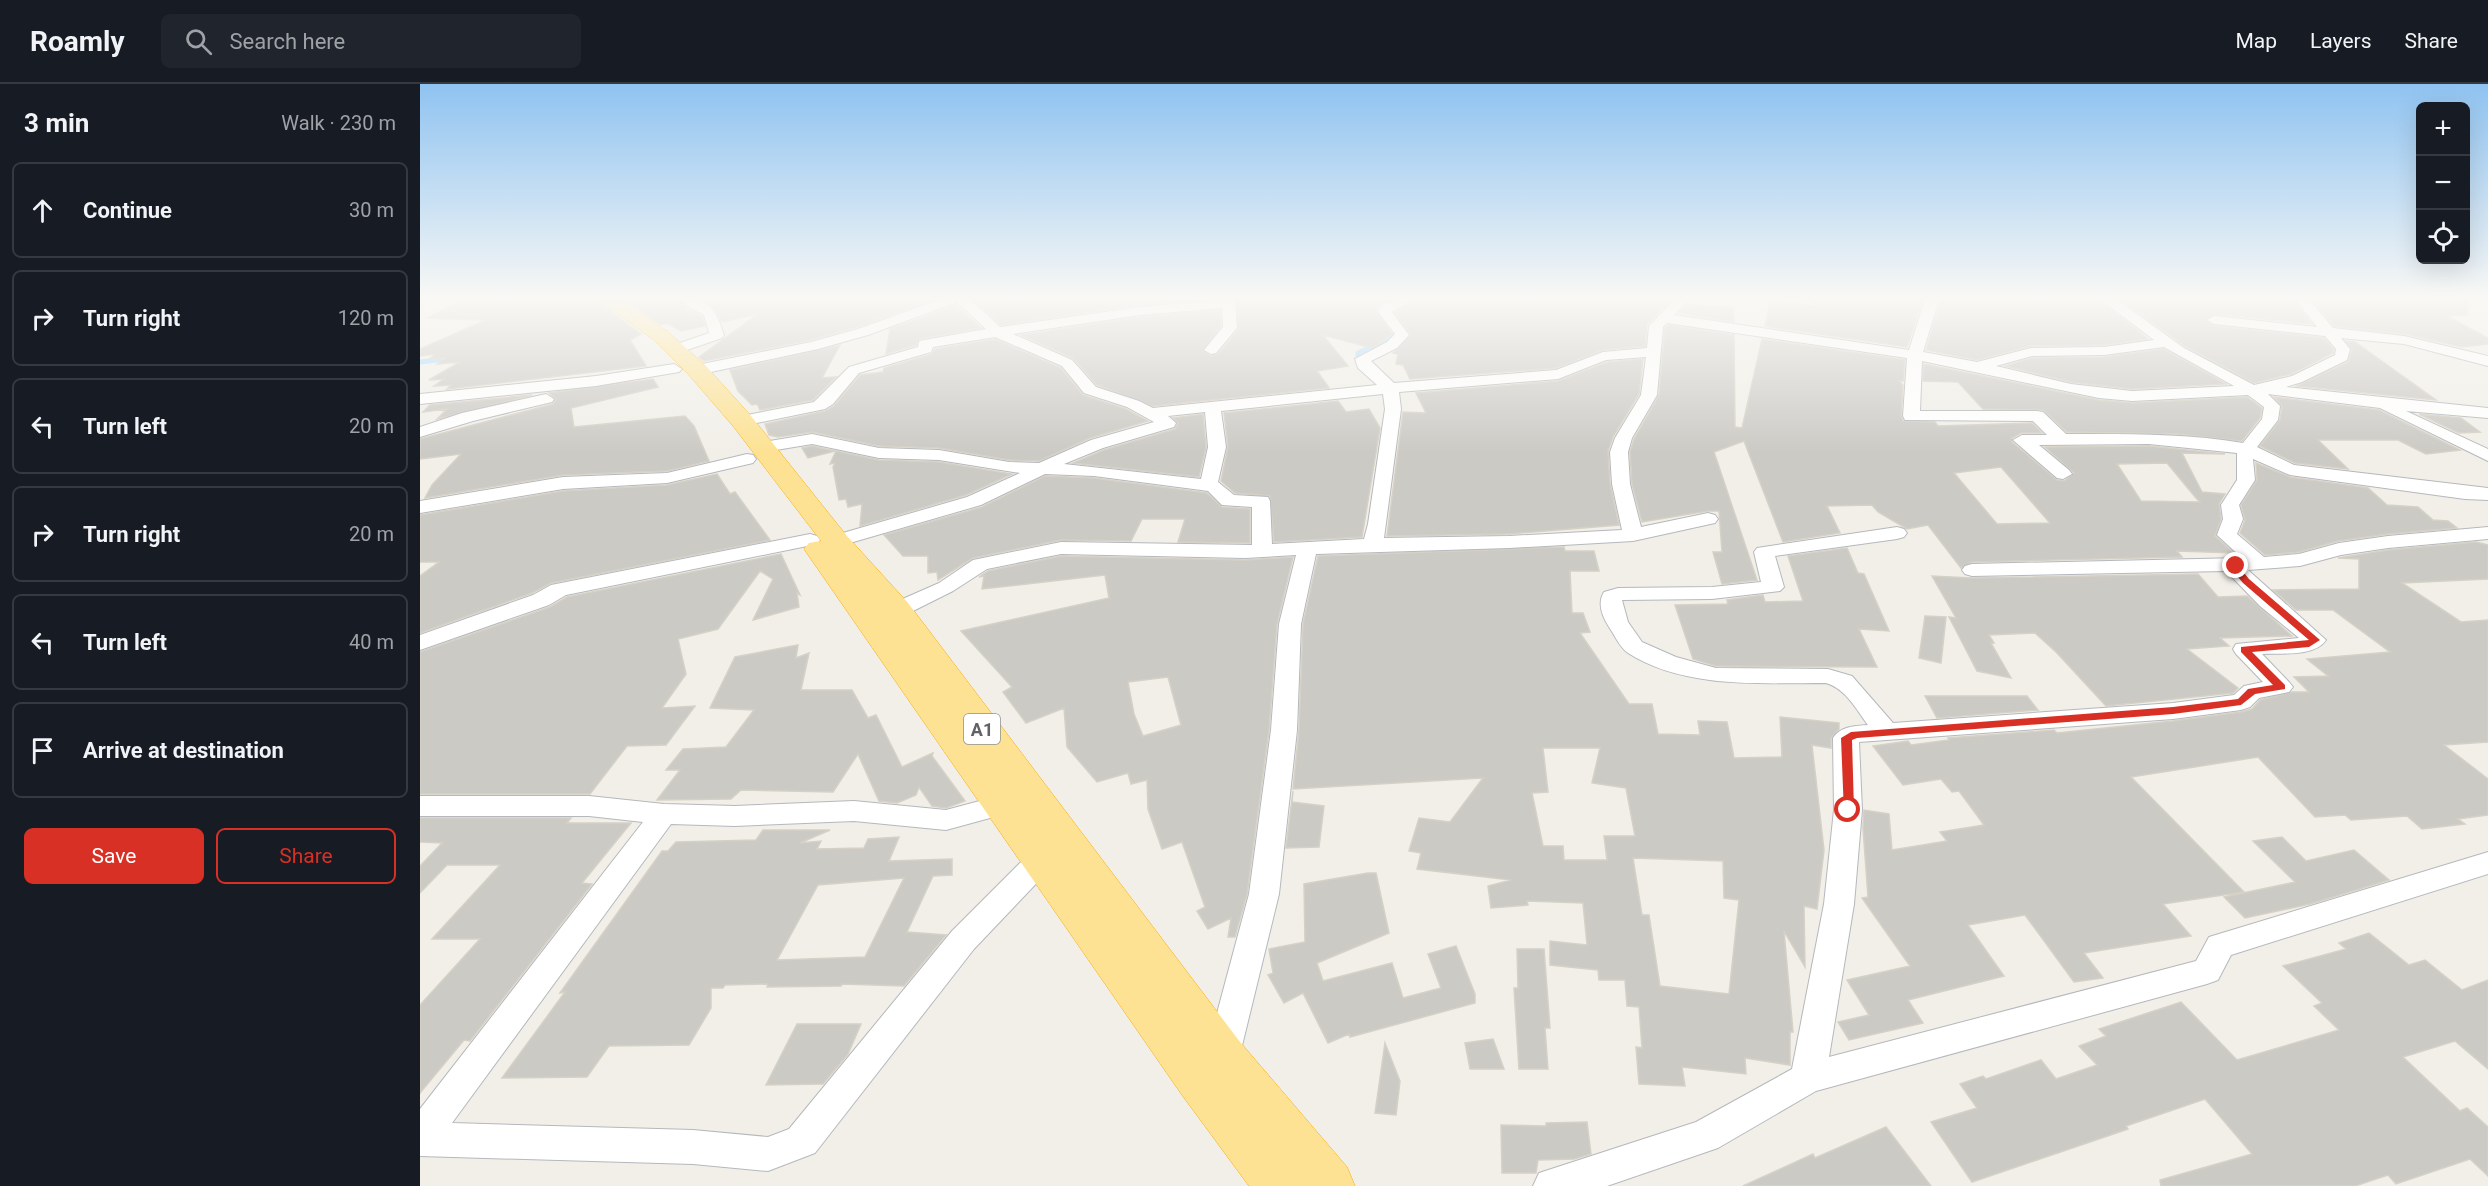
<!DOCTYPE html>
<meta charset="utf-8">
<style>
:root{--surface:#171b24;--page:#20242c;--text:#f1f3f6;--muted:#9ea1a6;--line:#363941;--accent:#d93025}
body{margin:0;font-family:Roboto,sans-serif;background:var(--page);color:var(--text)}
.controls{position:absolute;right:18px;top:18px;display:grid;overflow:hidden;border-radius:9px;box-shadow:0 6px 24px #0002}
.controls button{width:54px;height:54px;display:grid;place-items:center;padding:0;border:0;border-bottom:2px solid var(--line);background:var(--surface);color:var(--text);font:30px sans-serif}
.stop{position:absolute;width:18px;height:18px;margin:-14px;border:4px solid #d93025;border-radius:50%;background:#fff}
.stop.end{background:#d93025;border-color:#fff;box-shadow:0 2px 6px #0008}
.list{margin:0;padding:0;list-style:none}
h2{display:flex;justify-content:space-between;align-items:center;height:78px;margin:0;padding:0 24px;font-size:26px}
h2 small{font-size:20px;font-weight:400;color:var(--muted)}
.list li{display:grid;grid-template-columns:39px 1fr auto;gap:18px;align-items:center;box-sizing:border-box;height:96px;margin:0 12px 12px;padding:0 12px;border:2px solid var(--line);border-radius:9px}
.list b{display:block;font-size:22px;white-space:nowrap}
.list em{font-size:20px;font-style:normal;color:var(--muted)}
.actions{display:flex;gap:12px;padding:18px 24px}
.actions a{flex:1;padding:14px 0;border:2px solid var(--accent);border-radius:9px;text-align:center;font-size:21px;color:var(--accent)}
.actions .main{background:var(--accent);color:#fff}
.icon{flex:none;width:33px;height:33px;fill:none;stroke:currentColor;stroke-width:2;stroke-linecap:round;stroke-linejoin:round}
.map{position:relative;flex:none;width:2068px;height:1102px;overflow:hidden}
header{display:flex;align-items:center;gap:36px;box-sizing:border-box;height:84px;padding:0 30px;background:var(--surface);border-bottom:2px solid var(--line)}
header strong{font-size:28px}
nav{display:flex;gap:33px;margin-inline-start:auto;font-size:21px}
.search{width:420px;height:54px;background:var(--page);display:flex;align-items:center;gap:15px;box-sizing:border-box;padding:0 21px;border-radius:9px;color:var(--muted);font-size:22px}
main{display:flex}
aside{flex:1;background:var(--surface)}
.map>svg:first-child{display:block}
</style>
<header>
<strong>Roamly</strong>
<div class="search"><svg class="icon" aria-label="search" viewBox="0 0 24 24"><circle cx="10" cy="10" r="6"/><path d="M15 15l6 6"/></svg>Search here</div>
<nav><a>Map</a><a>Layers</a><a>Share</a></nav>
</header>
<main>
<aside>
<h2>3 min<small>Walk · 230 m</small></h2>
<ul class="list">
<li><svg class="icon" aria-label="ahead" viewBox="0 0 24 24"><path d="M12 20V5M6 11l6-6 6 6"/></svg><div><b>Continue</b></div><em>30 m</em></li>
<li><svg class="icon" aria-label="right" viewBox="0 0 24 24"><path d="M7 20v-9h11M14 6l5 5-5 5"/></svg><div><b>Turn right</b></div><em>120 m</em></li>
<li><svg class="icon" aria-label="left" viewBox="0 0 24 24"><path d="M17 20v-9H6M10 6l-5 5 5 5"/></svg><div><b>Turn left</b></div><em>20 m</em></li>
<li><svg class="icon" aria-label="right" viewBox="0 0 24 24"><path d="M7 20v-9h11M14 6l5 5-5 5"/></svg><div><b>Turn right</b></div><em>20 m</em></li>
<li><svg class="icon" aria-label="left" viewBox="0 0 24 24"><path d="M17 20v-9H6M10 6l-5 5 5 5"/></svg><div><b>Turn left</b></div><em>40 m</em></li>
<li><svg class="icon" aria-label="arrive" viewBox="0 0 24 24"><path d="M6 21V4h12l-3 4 3 4H6"/></svg><div><b>Arrive at destination</b></div></li>
</ul>
<div class="actions"><a class="main">Save</a><a>Share</a></div>
</aside>
<div class="map">
<svg width="2068" height="1102" viewBox="0 0 2068 1102">
<rect width="100%" height="100%" fill="#f1efe8"/>
<g fill="none" stroke-linecap="round" stroke-linejoin="round">
<path stroke="#aadaff" stroke-width="5" d="M0,278L32,274
M943,282L938,278V269L977,250"/>
</g>
<path fill="#cccac5" stroke="#d6d1c6" stroke-width="1.5" fill-rule="evenodd" d="M44,215L179,219L221,250L210,256L226,282L27,305L31,301L14,302L24,295L9,296L40,278L17,280L25,274L9,275L16,270L0,272V265L66,236L7,234Z
M223,215H261L266,224L282,233L285,242L261,247L247,239L241,241L208,218Z
M281,215H515L437,243L390,256L284,277L279,273L338,230L302,238L293,223Z
M553,215H645V218L684,215H789L720,221L581,241Z
M817,215H969L960,219L956,227L972,250L952,264L903,251L928,282L897,287L909,304L733,322L677,301L653,274L601,251L720,233L800,226L801,242L782,266L791,272L798,270L819,245Z
M995,215L1017,216L1252,215L1227,240L1225,262L1183,266L1136,284L990,295L983,281L976,280L978,270L973,269L991,251L975,229Z
M1388,215H1503L1487,263L1345,242L1350,218L1396,222Z
M1521,215H1678L1728,255L1684,261L1611,262L1557,276L1506,266Z
M1700,215H1873L1892,240L1794,230L1785,237L1794,242L1904,254L1914,266L1913,269L1871,290L1834,299L1765,262Z
M1892,215H2047L2048,231L2027,232L2068,254V260L2042,263L1985,250L1914,242Z
M1267,220L1313,224L1314,238L1259,229Z
M536,221L561,244L499,255L496,261L466,270L470,245Z
M1248,241L1314,251L1315,343L1322,344L1342,255L1485,276L1483,297H1479L1483,301L1481,332L1483,337L1515,338L1518,342L1612,339L1622,349H1601L1592,354V358L1637,396L1644,397L1654,389L1625,363L1729,362L1805,370L1762,369L1782,408L1805,410L1799,420L1801,435L1795,452L1814,469L1757,467L1762,473L1552,478L1541,484L1508,441L1487,445L1458,428L1452,421L1407,422L1420,449L1363,458L1324,357L1294,368L1337,496L1302,500L1293,468H1302L1299,427H1288L1222,438L1212,400L1210,368L1214,355L1239,311L1245,244ZM1747,379L1776,414L1780,418L1721,417L1697,380ZM1581,383L1630,439L1577,440L1534,389Z
M575,255L641,284L663,311L706,325L728,337L670,354L619,377L589,376L519,364L459,362L392,348L358,353L349,351L345,340L405,327L414,322L440,291L463,288L464,284L512,270L515,265Z
M1926,257L1935,258L2016,316L1877,302L1928,278L1932,266Z
M420,261L402,294L416,293L393,316L340,326L337,320L332,321L318,307L310,286Z
M1744,265L1806,300L1712,305L1651,298L1585,282L1612,274L1684,273Z
M1223,275L1219,310L1193,353L1188,367L1190,400L1199,441L1089,450L967,452L983,328L1006,329L996,309L1138,297L1187,278Z
M1504,280L1679,316L1712,319L1827,313L1842,324L1840,334L1822,357L1757,350L1647,348L1623,326L1563,325L1538,298L1503,297Z
M233,295L238,303L151,324L154,343L265,332L274,342L289,377L247,387L143,391L5,414L12,401L41,370L0,375V355L133,320L136,315L129,309Z
M112,311L17,335L27,325L3,328L10,321Z
M1854,313L1959,326L2040,366L2006,370L1978,356H1898L1928,385L1875,379L1840,362L1860,336L1862,322Z
M918,317L926,328L949,325L960,344L942,453L854,458L850,412L815,409L801,397L808,363L804,329Z
M783,330L786,363L779,393L653,379L684,366L755,345L758,339L753,334Z
M1999,330L2041,334L2060,348L2039,349Z
M392,362L415,367L388,374L382,364Z
M416,367L459,376L519,378L592,390L546,411L440,442L442,420L428,423L426,415L419,416L413,383L415,379L410,380Z
M1836,379L1870,393L1948,404L1967,421L1998,423L2013,436L2028,437L2037,444L1968,450L1918,457L1879,468L1845,471L1820,449L1825,436L1821,421L1837,396Z
M297,390L310,410L315,408L350,456L131,499L112,509L0,549V492L19,478H0V431L143,407L247,401Z
M625,392L674,394L787,409L802,423L830,425V459L758,458L765,435H722L711,457L641,456L553,474L518,496L517,488L508,489V472H483L464,451L562,423Z
M2056,458L2068,461V495L1982,499L2041,538L2068,536V658L2024,661L2068,695V731L2038,735L2045,740L2002,745L1987,732L1931,736L1925,731L1895,733L1838,673L1711,693L1824,808L1743,820L1771,852L1664,869L1683,894L1654,898L1605,831L1548,841L1584,892L1488,916L1503,939L1429,956L1418,938L1449,931L1427,896L1490,882L1442,814L1448,813L1443,744L1444,726L1469,730L1472,766L1527,757L1520,748L1564,741L1539,707L1532,708L1521,695L1483,701L1453,662L1488,657L1491,661L1529,656L1528,654L1634,646L1637,649L1753,637L1821,628L1832,625L1840,616L1872,608H1889L1874,593L1908,592L1887,575L1970,568L1913,526H1876L1853,506L1939,505V475L1918,474L1968,466Z
M1144,463L1145,467H1174L1179,487H1150L1152,529H1163L1170,548L1160,549L1209,620H1232L1238,650L1280,651L1278,637L1307,638L1314,674L1362,673L1360,633L1419,639V645L1411,654V664L1392,661L1404,766L1397,825L1384,822L1385,883L1364,847L1373,948H1370V981L1325,974L1326,990L1262,983L1265,1002L1219,1000L1216,963L1222,964L1219,923L1207,922L1205,896H1179L1178,886L1130,881V857L1167,861L1163,819L1107,817L1108,821L1071,824L1068,802L1091,796L997,785L1001,769L989,767L999,734L1030,738L1063,694L873,705L879,646L883,540L898,472ZM1123,664H1180L1172,699L1206,704L1215,752H1184L1187,776H1144L1143,762H1123L1112,709L1128,708ZM1213,774L1303,777L1304,814L1319,816L1309,910L1240,902L1229,831H1222Z
M1427,464L1438,489L1444,490L1469,547L1439,545L1457,583L1296,582L1273,575L1255,521L1308,520L1307,516L1343,511L1345,518L1383,517L1368,472Z
M361,470L380,511L377,509L379,523L333,536L353,495L340,487L298,545L258,555L266,590L242,624L275,622L246,661L207,662L170,710H0V568L130,523L147,513Z
M641,472L825,476L873,473L857,540L849,646L827,810L815,853H808L811,834L788,845L777,827L785,823L762,758L742,765L728,725L727,696L711,700L708,689L677,698L647,663L644,624L606,639L583,608L592,603L541,547L689,514L685,491L562,505L564,492L559,493L568,487ZM748,593L761,641L723,652L714,630L708,598Z
M1778,490L1798,513L1827,512L1872,552L1800,554L1809,562L1767,565L1818,604L1813,609L1686,622L1636,568L1615,549L1569,551L1574,559H1571L1591,594L1557,587L1529,533L1536,534L1512,492L1552,494Z
M1505,532L1526,533L1521,579L1499,574Z
M378,561L376,574L389,569L381,606H432L448,634L456,631L482,683L513,669L512,672L545,717L526,724L512,722L499,703L496,711L477,719L459,717L438,670L413,708L321,706L311,715L237,716L260,686H246L263,665L306,663L334,626L290,624L315,573Z
M1505,612H1607L1618,626L1517,634Z
M873,707L872,718L904,722L899,763L866,764Z
M0,734H151L147,739H211L162,799L172,800L50,957L44,956L0,1009V921L60,855H12L80,781H27L0,809V782L22,759L0,758Z
M343,746H410L380,759L401,757L397,765L444,764L448,755L479,753L469,777L532,775V791L513,792L487,848L526,851L484,902L422,900L421,902L347,903L348,900L305,901L303,904H291V924L269,961L189,962L167,993L82,994L145,908L140,909L242,767H248L256,758L336,756ZM484,794L445,873L357,876L398,801Z
M1862,753L1886,777L1934,766L1969,796L1890,820L1825,834L1804,813L1875,798L1833,757Z
M948,789H956L969,849L897,879L903,897L972,879L983,914L1021,904L1008,870L1036,862L1055,910V919L930,953L929,950L908,959L883,909L864,919L848,891L853,889L849,865L885,858L884,800Z
M1949,849L1989,881L2005,876L2042,906L2068,896V985L2035,957L1983,973L2040,1027L2047,1024L2068,1043V1092L2050,1075L1976,1100L1968,1091L1935,1102H1741L1740,1096L1832,1070L1785,1015L1706,1042L1708,1045L1552,1098L1511,1038L1557,1024L1540,1000L1563,992L1566,995L1621,976L1636,995L1677,981L1659,962L1686,952L1679,945L1761,918L1817,976L1919,946L1894,922L1902,919L1863,882L1926,865L1919,859Z
M1097,865H1124L1130,944H1125L1128,985H1099L1094,904H1098Z
M377,940H441L428,970L403,1000L346,1001Z
M1073,955L1084,985H1050L1045,959Z
M965,959L980,997L976,1031L955,1029Z
M1167,1038L1171,1070L1154,1075L1118,1076L1116,1089H1082L1081,1041L1126,1042V1039Z
M1466,1043L1511,1102H1323L1393,1070L1395,1074Z"/>
<g fill="none" stroke-linecap="round" stroke-linejoin="round">
<defs>
<path id="street" d="M263,215C290,214 297,228 304,251L302,254L261,268H251L249,265L251,262L289,249L284,231L267,222Z
M521,215H550L580,243L720,223L815,215L817,244L796,269L791,270L784,266L803,243L802,224L720,231L593,250L652,276L676,303L719,317L733,324L957,301L938,284L935,275L967,258L975,250L958,228L962,220L975,215H993L972,228L989,251L977,264L951,277L974,299L1136,286L1183,268L1227,264L1229,242L1255,215H1269L1254,231L1489,266L1505,215H1519L1503,268L1557,278L1611,264L1684,263L1734,256L1680,215H1696L1764,264L1834,301L1872,292L1915,271L1916,265L1905,252L1794,240L1787,236L1794,232L1897,243L1875,215H1889L1913,244L1984,252L2068,272V282L1984,260L1921,254L1930,265L1927,276L1882,298L1866,303L2068,324V334L1986,327L2068,365V377L1960,324L1848,310L1860,322L1858,336L1837,363L1874,381L2068,404V416L2045,415L1870,391L1833,375L1835,396L1819,421L1823,435L1817,450L1844,473L1879,470L1919,459L1968,452L2068,443V455L1968,464L1921,471L1880,482L1828,486L1906,556C1895,573 1861,569 1842,570L1869,598L1873,603L1869,608L1839,614L1830,623L1821,626L1753,635L1439,658L1442,726L1434,820L1409,973L1776,877L1789,853L2068,768V790L1811,871L1798,896L1787,900L1396,1007L1298,1064L1187,1102H1113L1119,1089L1276,1038L1372,985L1404,820L1414,726L1413,654C1421,642 1435,642 1448,641C1436,625 1426,605 1406,599C1342,599 1264,605 1208,569C1200,564 1194,550 1189,543C1182,532 1177,519 1184,508L1198,504L1292,503L1341,498L1334,468L1337,464L1477,443L1484,445L1487,449L1484,453L1477,455L1355,472L1364,503L1360,507L1292,515L1202,516L1208,538L1222,558L1256,573L1296,584L1408,585L1432,592L1473,639L1753,619L1814,611L1824,602L1843,598L1816,570L1813,565L1816,560L1879,554L1840,522L1806,487L1552,492L1545,490L1542,486L1545,482L1552,480L1822,474L1797,451L1803,435L1801,421L1817,396V369L1729,360L1619,361L1649,386L1652,390L1643,395L1637,394L1593,356L1602,351H1627L1613,337L1485,336L1483,332L1487,274L1247,239L1243,243L1237,311L1212,354L1208,368L1210,400L1221,443L1288,429L1295,431L1298,435L1295,439L1213,457L1089,464L896,470L881,540L877,646L859,810L819,974L814,985L802,989L790,985L785,974L829,810L851,646L859,540L876,471L825,474L641,470L567,485L533,507L485,531H469L466,526L469,521L519,499L553,476L641,458L832,461V423L802,421L788,407L781,406L674,392L625,390L561,421L416,463L409,461L406,457L409,453L547,413L600,389L519,376L459,374L392,360L344,368L338,367L335,363L338,359L392,350L459,364L519,366L589,378L619,379L671,356L734,338L707,323L664,309L642,282L575,253L513,263L511,268L439,289L413,320L405,325L322,342L314,337L322,332L394,318L429,283L498,263L499,257L566,245L537,218L448,251L398,265L277,291L269,286L277,281L391,258L438,245ZM1744,263L1814,302L1712,307L1651,300L1576,282L1612,272L1684,271ZM1226,273L1221,311L1195,354L1190,368L1192,400L1202,446L1089,452L964,454L981,325L979,308L1138,295L1186,276ZM1502,277L1679,314L1712,317L1828,311L1844,323L1842,335L1823,359C1764,349 1705,350 1646,350L1623,328L1617,327H1500ZM963,310L965,325L948,440L944,455L852,460L850,417L848,413L814,411L798,398L806,363L801,327ZM785,328L788,363L781,395L644,380L683,364L754,343L756,339L748,332Z
M254,280L262,285L259,288L176,302L0,320V310L176,292Z
M126,310L134,315L132,318L53,337L0,353V343L42,329Z
M327,370L333,371L336,375L333,379L247,399L143,405L0,429V417L143,393L247,389Z
M390,450L397,452L400,456L397,460L146,511L129,521L0,566V551L113,511L131,501Z
M582,711L592,714L596,721L592,728L526,746L434,737L315,742L251,740L32,1039L273,1046L348,1053L369,1045L532,847L612,767L622,764L632,767L636,775L632,783L554,865L395,1069L348,1087L273,1080L0,1072V1025L223,738L169,732H0V712H169L244,720L315,722L434,717L526,726Z"/>
<path id="highway" d="M177,215H200L248,248L285,281L331,332L426,451L488,519L820,958L927,1083L935,1102H829L762,1011L384,465L389,459L401,457L313,342L269,291L234,256Z"/>
</defs>
<use href="#street" stroke="#b5b8bc" stroke-width="2"/>
<use href="#highway" stroke="#f9ab00" stroke-width="1"/>
<use href="#street" fill="#fff" fill-rule="evenodd"/>
<use href="#highway" fill="#fde293" fill-rule="evenodd"/>
</g>
<linearGradient id="sky" x2="0" y2="1"><stop stop-color="#8fc3f1"/><stop offset="0.58" stop-color="#f9f8f5"/><stop offset="1" stop-color="#f9f8f5" stop-opacity="0"/></linearGradient>
<rect width="2068" height="369" fill="url(#sky)"/>
<path fill="#d93025" d="M1813,480H1820V484L1829,495L1900,556L1889,563L1832,568L1865,601V605L1835,610L1821,621L1753,630L1437,654L1432,656L1434,726L1428,730L1424,729L1421,654L1431,648L1753,623L1818,615L1828,605L1853,601L1821,568V563L1889,556L1823,499L1811,485Z"/>
<g text-anchor="middle" dominant-baseline="central" stroke-width="4.5" stroke-linejoin="round" paint-order="stroke">
<rect fill="#fff" stroke="#8f9295" stroke-width="1.5" x="544" y="630" width="36" height="30" rx="4.5"/>
<g font-size="18" font-weight="bold" fill="#5f6368">
<text x="562" y="645">A1</text>
</g>
</g>
</svg>
<div class="controls">
<button>+</button>
<button>−</button>
<button><svg class="icon" aria-label="locate" viewBox="0 0 24 24"><circle cx="12" cy="12" r="6"/><path d="M12 2v4M12 18v4M2 12h4M18 12h4"/></svg></button>
</div>
<div class="stop" style="left:1428px;top:726px"></div>
<div class="stop end" style="left:1816px;top:482px"></div>
</div>
</main>
